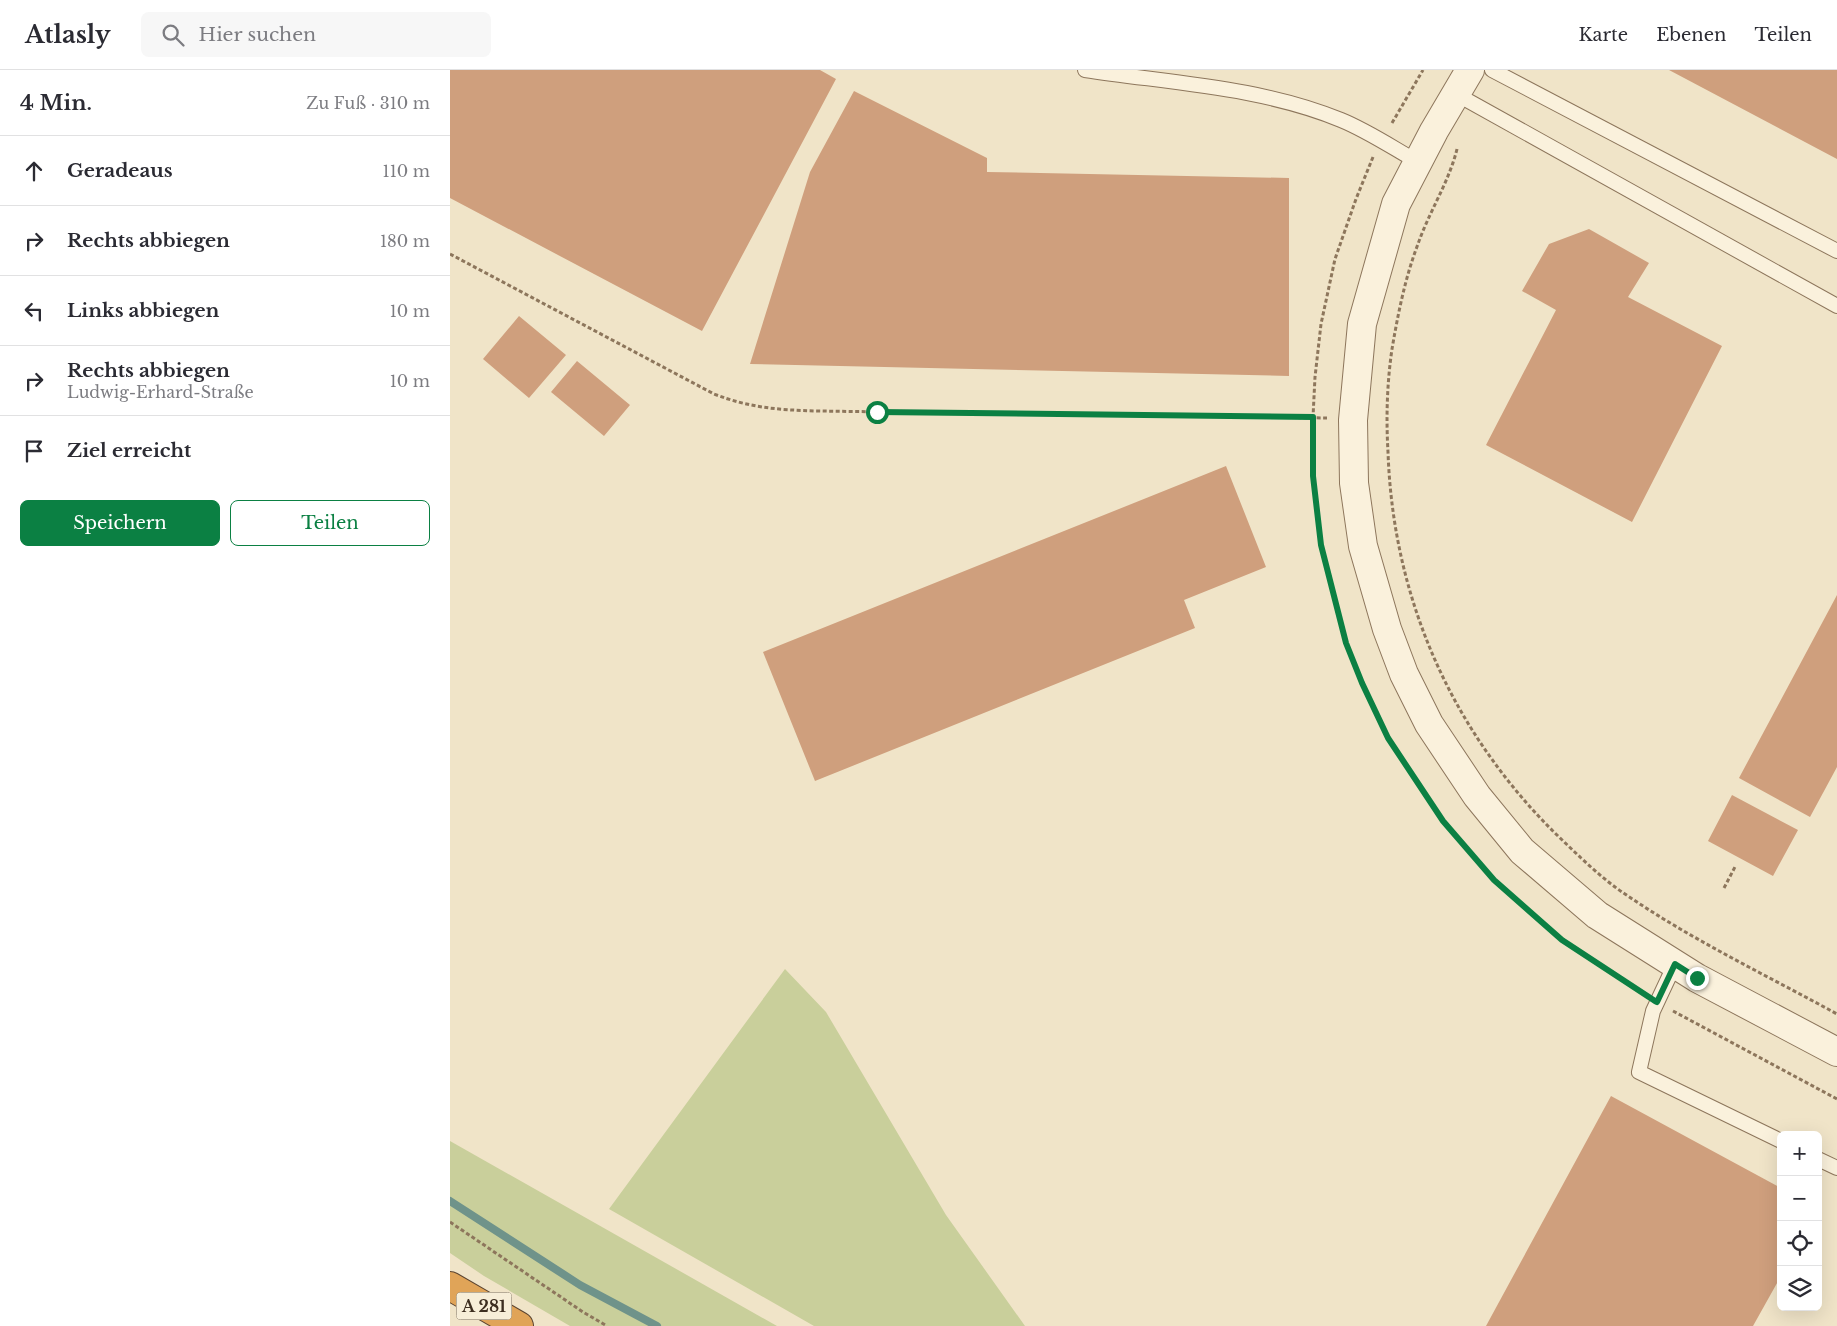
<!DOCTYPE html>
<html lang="de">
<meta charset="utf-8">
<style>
:root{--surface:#fff;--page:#f7f7f7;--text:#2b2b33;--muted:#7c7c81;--line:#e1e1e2;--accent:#0b8043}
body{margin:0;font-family:"Libre Baskerville",serif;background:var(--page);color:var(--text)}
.controls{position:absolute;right:15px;bottom:15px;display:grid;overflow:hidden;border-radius:8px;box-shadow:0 5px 20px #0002}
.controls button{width:45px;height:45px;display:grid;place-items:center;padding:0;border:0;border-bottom:1px solid var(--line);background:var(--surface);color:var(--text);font:25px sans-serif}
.stop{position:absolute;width:15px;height:15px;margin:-11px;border:4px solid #0b8043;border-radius:50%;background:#fff}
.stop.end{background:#0b8043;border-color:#fff;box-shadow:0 1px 5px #0008}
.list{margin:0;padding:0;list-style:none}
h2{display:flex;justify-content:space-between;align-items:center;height:65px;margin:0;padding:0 20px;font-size:21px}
h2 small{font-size:16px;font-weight:400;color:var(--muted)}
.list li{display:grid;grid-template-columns:32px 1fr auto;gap:15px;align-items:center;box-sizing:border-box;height:70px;padding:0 20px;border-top:1px solid var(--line)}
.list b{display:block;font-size:19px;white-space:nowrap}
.list p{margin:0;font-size:16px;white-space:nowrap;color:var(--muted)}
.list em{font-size:16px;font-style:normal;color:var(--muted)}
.actions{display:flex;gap:10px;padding:15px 20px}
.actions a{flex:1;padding:11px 0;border:1px solid var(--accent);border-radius:8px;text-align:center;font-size:18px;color:var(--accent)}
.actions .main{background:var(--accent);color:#fff}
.icon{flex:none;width:28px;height:28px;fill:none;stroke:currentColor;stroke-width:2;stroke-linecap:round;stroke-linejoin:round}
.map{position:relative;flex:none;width:1387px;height:1256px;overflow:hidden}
header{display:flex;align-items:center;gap:30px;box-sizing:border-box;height:70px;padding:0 25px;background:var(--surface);border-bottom:1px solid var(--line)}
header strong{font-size:24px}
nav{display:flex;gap:28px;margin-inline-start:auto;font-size:18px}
.search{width:350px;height:45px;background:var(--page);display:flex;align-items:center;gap:12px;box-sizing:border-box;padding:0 18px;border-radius:8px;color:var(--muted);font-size:19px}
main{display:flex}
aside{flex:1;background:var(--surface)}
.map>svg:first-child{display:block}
</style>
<header>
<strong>Atlasly</strong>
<div class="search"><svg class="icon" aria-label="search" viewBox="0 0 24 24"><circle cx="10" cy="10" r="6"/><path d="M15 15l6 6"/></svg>Hier suchen</div>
<nav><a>Karte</a><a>Ebenen</a><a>Teilen</a></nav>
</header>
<main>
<aside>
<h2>4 Min.<small>Zu Fuß · 310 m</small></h2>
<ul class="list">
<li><svg class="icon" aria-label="ahead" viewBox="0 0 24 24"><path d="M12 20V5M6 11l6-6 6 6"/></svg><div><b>Geradeaus</b></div><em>110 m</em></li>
<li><svg class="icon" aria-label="right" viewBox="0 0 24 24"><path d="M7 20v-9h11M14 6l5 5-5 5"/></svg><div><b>Rechts abbiegen</b></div><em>180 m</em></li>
<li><svg class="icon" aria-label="left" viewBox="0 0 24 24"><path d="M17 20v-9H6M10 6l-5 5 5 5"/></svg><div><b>Links abbiegen</b></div><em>10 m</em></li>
<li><svg class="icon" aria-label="right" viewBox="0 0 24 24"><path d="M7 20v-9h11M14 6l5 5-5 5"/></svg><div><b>Rechts abbiegen</b><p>Ludwig-Erhard-Straße</p></div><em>10 m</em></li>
<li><svg class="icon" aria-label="arrive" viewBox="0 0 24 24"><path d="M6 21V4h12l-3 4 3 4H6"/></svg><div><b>Ziel erreicht</b></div></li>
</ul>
<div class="actions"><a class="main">Speichern</a><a>Teilen</a></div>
</aside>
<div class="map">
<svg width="1387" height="1256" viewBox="0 0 1387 1256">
<rect width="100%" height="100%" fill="#f0e4c8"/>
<path fill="#c9cf9b" d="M335,899L376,942L496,1145L575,1256H364L159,1139Z
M0,1071L327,1256H120L34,1206L0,1183Z"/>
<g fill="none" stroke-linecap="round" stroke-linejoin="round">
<path stroke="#6f938a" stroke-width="8" d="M0,1131L130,1215L207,1256"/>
</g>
<path fill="#cf9f7d" d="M0,0H370L386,9L252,261L0,128Z
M1219,0H1387V89Z
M404,21L537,88V102L839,108V306L300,294L360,102Z
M1139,159L1199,193L1178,227L1272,276L1182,452L1036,375L1106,240L1072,221L1099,174Z
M69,246L116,285L79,328L33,289Z
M127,291L180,335L154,366L101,322Z
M776,396L816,497L734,530L745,558L365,711L313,582Z
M1387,525V697L1360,747L1289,708Z
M1282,725L1348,760L1323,806L1258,771Z
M1161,1026L1331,1118V1206L1303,1256H1036Z"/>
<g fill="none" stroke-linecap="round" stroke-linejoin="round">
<defs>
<path id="lane" d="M635,0C720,13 811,17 891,50C918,61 943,78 968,92
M1042,0L1387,181
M1006,24L1387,236
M1225,894L1203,941L1189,1002L1331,1071
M1368,1089L1387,1098"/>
<path id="street" d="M1020,0L984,61L946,134L912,254L903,350L904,413L913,476L937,559L954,604L979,654L1027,726L1072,781L1147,845L1247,908L1387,982"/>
<path id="highway" d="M0,1216L69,1256"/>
</defs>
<use href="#lane" stroke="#8d765c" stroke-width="16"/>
<use href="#street" stroke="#8d765c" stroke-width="30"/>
<use href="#highway" stroke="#5b4430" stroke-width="30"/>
<path stroke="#8d765c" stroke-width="3" stroke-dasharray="4 2.5" stroke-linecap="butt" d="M942,53L973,0
M1007,79C999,112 979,142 968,174C955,208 948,244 942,279C937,313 936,348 938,382C943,530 1003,664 1109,767C1130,787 1151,808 1175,824C1242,870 1316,905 1387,944
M923,87L906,129L885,189L871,254L865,307L863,347V406L871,475L896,573L912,613L938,668L993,751L1044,810L1112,869L1190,921
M0,184L264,324C300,338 329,340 368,341L877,348
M1274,818L1286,795
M1223,941L1387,1029
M0,1152L133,1242L157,1256"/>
<use href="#lane" stroke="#faf1dc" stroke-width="14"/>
<use href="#street" stroke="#faf1dc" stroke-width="28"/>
<use href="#highway" stroke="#e0a458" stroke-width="28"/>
</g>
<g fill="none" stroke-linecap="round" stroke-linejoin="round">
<path stroke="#0b8043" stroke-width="6" d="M427,342L863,347V406L871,475L896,573L912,613L938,668L993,751L1044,810L1112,870L1205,931L1207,932L1225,894L1247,908"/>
</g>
<g text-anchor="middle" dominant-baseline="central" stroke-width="4" stroke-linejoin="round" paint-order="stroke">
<rect fill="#f7eed8" stroke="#756857" stroke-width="1" x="6.5" y="1222.5" width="55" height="27" rx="4"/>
<g font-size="16" font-weight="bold" fill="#3d2e20">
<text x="34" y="1236">A 281</text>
</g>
</g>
</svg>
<div class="controls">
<button>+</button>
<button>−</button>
<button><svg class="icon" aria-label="locate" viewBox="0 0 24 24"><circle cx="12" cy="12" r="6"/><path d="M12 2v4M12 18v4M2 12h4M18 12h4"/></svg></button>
<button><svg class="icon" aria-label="layers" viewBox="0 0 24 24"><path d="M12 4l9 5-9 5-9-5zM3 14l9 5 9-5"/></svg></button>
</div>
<div class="stop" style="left:427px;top:342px"></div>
<div class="stop end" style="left:1247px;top:908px"></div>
</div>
</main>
